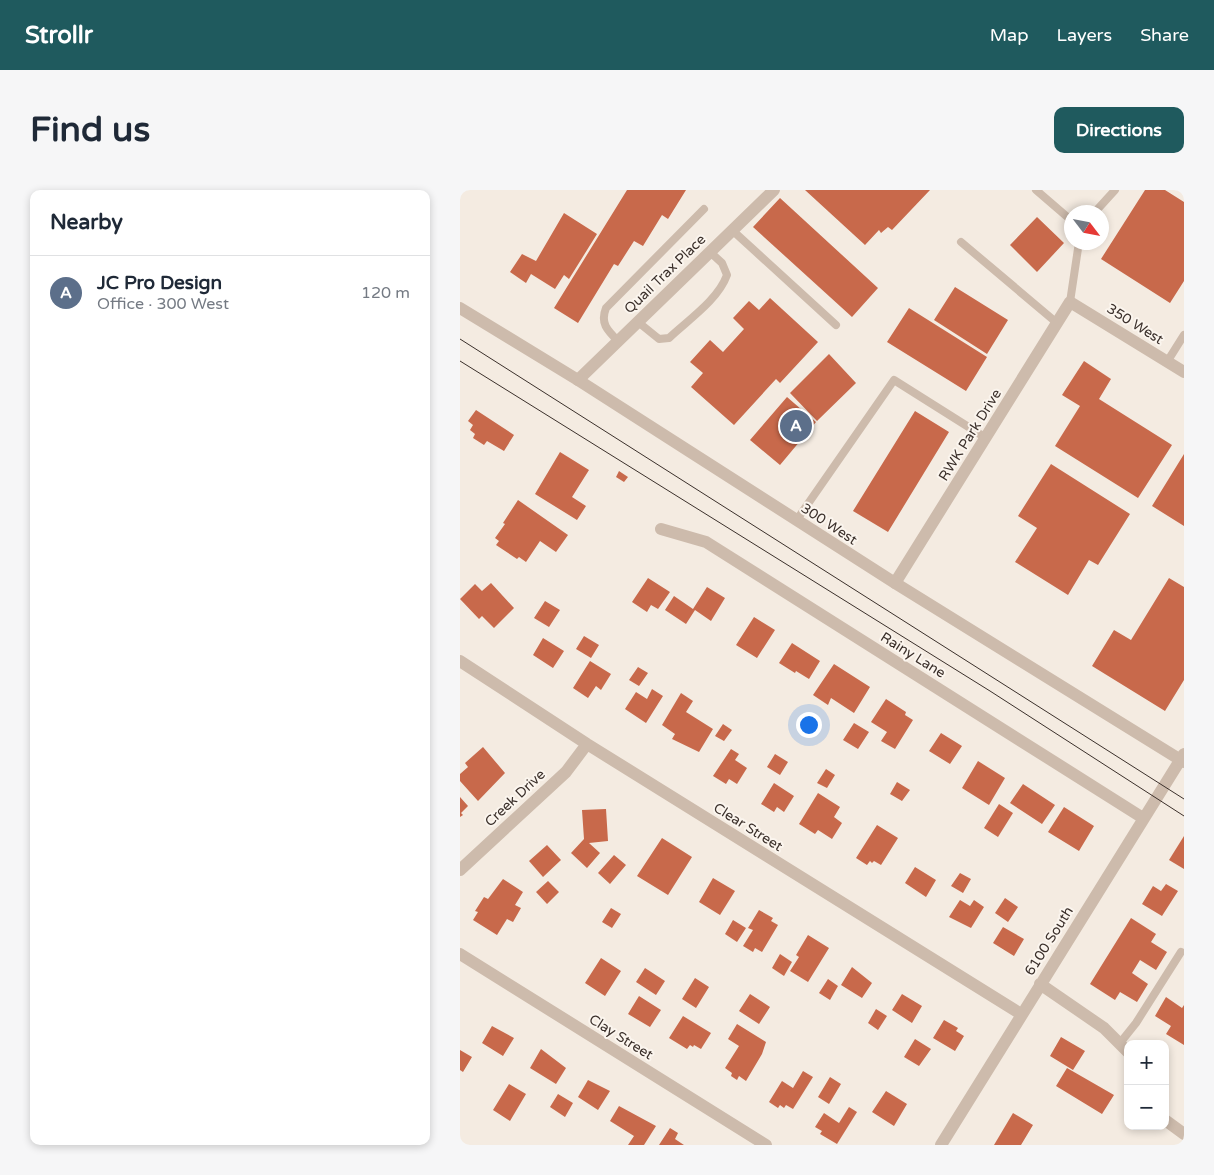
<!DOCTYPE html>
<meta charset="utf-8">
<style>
:root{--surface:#fff;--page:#f6f6f7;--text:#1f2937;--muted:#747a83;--line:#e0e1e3;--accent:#1f5a5e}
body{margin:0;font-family:"Varela Round",sans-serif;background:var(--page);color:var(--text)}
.controls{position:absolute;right:15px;bottom:15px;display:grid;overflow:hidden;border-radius:10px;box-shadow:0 2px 8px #0003}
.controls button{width:45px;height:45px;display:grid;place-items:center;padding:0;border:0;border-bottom:1px solid var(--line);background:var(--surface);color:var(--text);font:25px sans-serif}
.compass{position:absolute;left:604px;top:15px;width:45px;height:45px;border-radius:50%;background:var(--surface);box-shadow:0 2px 8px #0003;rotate:122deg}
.you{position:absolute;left:348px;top:534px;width:18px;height:18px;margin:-12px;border:4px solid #fff;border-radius:50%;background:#1a73e8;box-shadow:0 0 0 8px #1a73e833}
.badge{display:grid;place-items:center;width:32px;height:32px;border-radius:50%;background:var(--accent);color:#fff;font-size:16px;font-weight:700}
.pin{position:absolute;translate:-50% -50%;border:2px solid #fff;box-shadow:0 1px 5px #0006}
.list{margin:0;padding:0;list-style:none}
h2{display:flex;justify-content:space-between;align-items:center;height:65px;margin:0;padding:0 20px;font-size:21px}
h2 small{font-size:16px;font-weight:400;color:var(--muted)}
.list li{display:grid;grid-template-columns:32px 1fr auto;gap:15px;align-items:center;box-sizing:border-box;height:75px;padding:0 20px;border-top:1px solid var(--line)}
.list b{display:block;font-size:19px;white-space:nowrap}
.list p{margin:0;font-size:16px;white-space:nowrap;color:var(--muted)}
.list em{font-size:16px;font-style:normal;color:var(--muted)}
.map{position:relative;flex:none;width:724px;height:955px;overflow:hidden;border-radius:10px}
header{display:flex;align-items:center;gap:30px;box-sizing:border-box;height:70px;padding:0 25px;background:var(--accent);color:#fff}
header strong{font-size:24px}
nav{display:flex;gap:28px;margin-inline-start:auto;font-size:18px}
.intro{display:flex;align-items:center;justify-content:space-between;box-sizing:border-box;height:120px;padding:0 30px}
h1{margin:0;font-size:35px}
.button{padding:12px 22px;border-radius:10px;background:var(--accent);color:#fff;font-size:18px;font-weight:700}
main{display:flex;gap:30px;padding:0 30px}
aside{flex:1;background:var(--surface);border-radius:10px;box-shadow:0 2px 8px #0003}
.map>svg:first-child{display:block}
</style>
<header>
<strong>Strollr</strong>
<nav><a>Map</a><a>Layers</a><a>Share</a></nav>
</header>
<div class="intro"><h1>Find us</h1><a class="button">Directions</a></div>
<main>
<aside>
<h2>Nearby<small></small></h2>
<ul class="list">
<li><span class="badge" style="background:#5c6f8a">A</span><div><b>JC Pro Design</b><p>Office · 300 West</p></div><em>120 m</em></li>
</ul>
</aside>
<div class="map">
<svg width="724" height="955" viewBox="0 0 724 955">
<rect width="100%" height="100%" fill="#f4ebe1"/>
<path fill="#c8694b" d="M167,0H226L208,29L202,25L183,56L174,51L158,76L154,74L118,133L94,118Z
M345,0H470L432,40L428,37L421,43L419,40L405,55Z
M685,0H705L724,12V91L710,113L641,69Z
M320,8L418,98L392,127L293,37Z
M104,23L137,44L109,89L104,85L95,99L71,84L66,93L50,82L62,64L76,71Z
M577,27L604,53L577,82L550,55Z
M495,97L548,130L527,164L474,130Z
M310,108L358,152L320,193L316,189L274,235L231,197L243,183L230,172L250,150L263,162L284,139L273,128L289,111L299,120Z
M449,118L527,167L506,201L427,152Z
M369,164L396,193L357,231L330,203Z
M624,171L651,189L639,209L712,255L678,308L595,256L620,216L602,205Z
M327,207L356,232L320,275L290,250Z
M16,220L54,245L44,261L27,251L24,255L13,248L15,244L10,240L13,235L8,231Z
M455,221L489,242L428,342L393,321Z
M100,262L129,280L112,307L126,316L117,330L75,304Z
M724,264V336L692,316Z
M591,274L670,324L638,375L629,370L608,405L555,372L577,338L558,326Z
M159,281L168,287L164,292L156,287Z
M58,310L108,345L96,362L80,351L66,372L59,367L57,369L36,355L39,351L35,348L45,334L43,333Z
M188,388L210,402L198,419L191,415L187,422L172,412Z
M709,388L724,397V490L705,521L632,476L654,440L671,450Z
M31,393L54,418L34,438L22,426L19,429L0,409L15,394L22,401Z
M247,397L265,408L251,431L235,420L226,434L205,420L214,406L233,419Z
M85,411L100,420L89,437L74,428Z
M294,427L315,440L297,468L276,455Z
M124,446L139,455L131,468L116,459Z
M83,448L104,461L93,478L73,465Z
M332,453L360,471L349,489L336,481L335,483L319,473Z
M130,471L151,484L141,500L136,496L128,508L113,498Z
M374,474L410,497L394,523L371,508L368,515L353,505Z
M178,477L188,483L179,496L169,490Z
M192,499L203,506L186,533L165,519L176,502L187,509Z
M221,503L233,511L226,522L253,539L239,562L212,549L215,544L202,535Z
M426,509L446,522L445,525L453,530L435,559L421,551L427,542L411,532Z
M394,533L409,542L398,559L383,550Z
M263,534L272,540L264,551L255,546Z
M481,543L502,556L490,574L469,561Z
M23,557L45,583L18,611L0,591V584L8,577L5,573Z
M271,559L279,564L275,570L287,578L277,594L269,589L266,594L253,586Z
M315,564L328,572L320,585L307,577Z
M518,571L545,588L529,615L502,598Z
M366,579L375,585L367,598L357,593Z
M437,592L450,600L442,611L430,604Z
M314,593L334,606L324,622L317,617L314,622L301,614Z
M563,594L595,615L582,634L550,613Z
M358,603L380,617L374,627L382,633L372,649L358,640L355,644L339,634Z
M0,607L8,616L1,623L3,625L0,627Z
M539,614L553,623L538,647L524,638Z
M604,617L634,636L619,661L588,642Z
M146,619L148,651L129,653L140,663L127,678L111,663L124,649L122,620Z
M417,635L438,648L421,675L414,671L412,673L410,671L407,675L396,668Z
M724,646V679L709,670Z
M202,648L232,667L208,705L177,686Z
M87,655L101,670L83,687L69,671Z
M154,665L166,675L150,694L138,683Z
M455,677L476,690L466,707L445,693Z
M500,683L511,689L503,703L491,696Z
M253,688L275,701L260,725L239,712Z
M43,689L63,702L55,715L61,718L53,732L47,729L37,745L13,730L18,722L15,721L24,707L28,709Z
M88,691L99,702L87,714L76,702Z
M706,694L718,701L702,726L682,714L693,696L701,701Z
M545,708L558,717L548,732L535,723Z
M500,710L510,716L514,710L524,717L511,738L489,727Z
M151,718L161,724L152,738L142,732Z
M299,720L313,728L311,731L318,735L302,762L295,758L293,762L283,756L293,740L288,738Z
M671,728L696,744L691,752L707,762L696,780L680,770L672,783L688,794L677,812L660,802L655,810L630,794Z
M273,730L286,738L277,752L265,744Z
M543,737L564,749L554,766L533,753Z
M348,745L369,758L348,792L330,781L339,767L336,765Z
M320,764L332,772L324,786L312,778Z
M141,768L161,781L145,806L125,793Z
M392,777L412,793L402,808L381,795Z
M185,778L205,791L196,805L176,792Z
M235,788L249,797L236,818L222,809Z
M368,789L378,796L370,810L359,803Z
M290,804L310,817L299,834L279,821Z
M442,804L462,816L452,833L432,820Z
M179,806L201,820L190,837L168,824Z
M706,807L722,818L724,815V855L706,844L711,836L695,826Z
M416,819L427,826L418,840L408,833Z
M223,826L251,843L241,859L234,855L233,857L230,855L227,859L209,848Z
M484,830L498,838L496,841L504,846L495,861L473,848Z
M277,834L306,852L302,864L286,891L279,886L277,890L271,886L272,883L265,878L279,856L268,849Z
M32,836L54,848L43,866L22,853Z
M601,847L625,861L613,880L590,866Z
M455,849L471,859L459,876L444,867Z
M81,859L106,878L96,894L70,878Z
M0,860L12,867L3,882L0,880Z
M607,878L654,905L642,924L596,896Z
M343,881L353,887L333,919L326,915L324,918L320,915L318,918L309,912L322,891L333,898Z
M370,887L381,894L369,914L358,907Z
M128,890L150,901L138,920L118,907Z
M49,894L66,904L50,931L33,920Z
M426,901L447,914L434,936L412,922Z
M98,904L113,913L105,927L90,917Z
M159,916L196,936L184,955H168L174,946L150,931Z
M389,917L397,922L377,954L360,944L362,941L355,937L364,923L379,933Z
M553,923L573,935L561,955H534Z
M210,938L218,943L215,949L224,955H199Z"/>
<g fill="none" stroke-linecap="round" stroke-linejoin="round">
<path stroke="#cdbbac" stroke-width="8" d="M576,0L612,31
M635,22L655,0
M272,40L376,135
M501,52L597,133
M610,112L619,52
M178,132L199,149L209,148C228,130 258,110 267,85L262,73L250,62
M158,151C147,140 140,133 146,118L244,19
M707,172L724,145
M336,331L434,190L526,248
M660,853L676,833L721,762"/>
<path stroke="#cdbbac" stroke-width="12" d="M118,190L314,0
M201,339L246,352L683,628
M435,393L610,112L724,182
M0,471L127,554L561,824
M0,680L106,582L127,554
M0,764L306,955
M580,794L644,838L668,862
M705,930L724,944
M481,955L724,564"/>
<path stroke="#cdbbac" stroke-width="12" d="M0,118L118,190L435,393L724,572"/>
<path stroke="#3b302b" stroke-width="1" d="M0,149L724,609
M0,171L530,501L724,626"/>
</g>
<g text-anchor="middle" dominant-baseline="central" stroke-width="4" stroke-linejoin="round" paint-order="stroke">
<g font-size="14" fill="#3b302b" stroke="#fbf5ee">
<text transform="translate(205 84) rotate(-44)">Quail Trax Place</text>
<text transform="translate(675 134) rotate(32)">350 West</text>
<text transform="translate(510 245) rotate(-58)">RWK Park Drive</text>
<text transform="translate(369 334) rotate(33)">300 West</text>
<text transform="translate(453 465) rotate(32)">Rainy Lane</text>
<text transform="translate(55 608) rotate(-43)">Creek Drive</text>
<text transform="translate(288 637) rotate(32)">Clear Street</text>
<text transform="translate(589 751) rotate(-58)">6100 South</text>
<text transform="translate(161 847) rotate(32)">Clay Street</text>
</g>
</g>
</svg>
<div class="controls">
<button>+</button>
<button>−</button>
</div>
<svg class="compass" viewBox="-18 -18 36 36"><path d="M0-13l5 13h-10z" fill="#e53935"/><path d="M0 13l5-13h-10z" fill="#747a83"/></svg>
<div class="you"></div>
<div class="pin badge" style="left:336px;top:236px;background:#5c6f8a">A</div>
</div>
</main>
